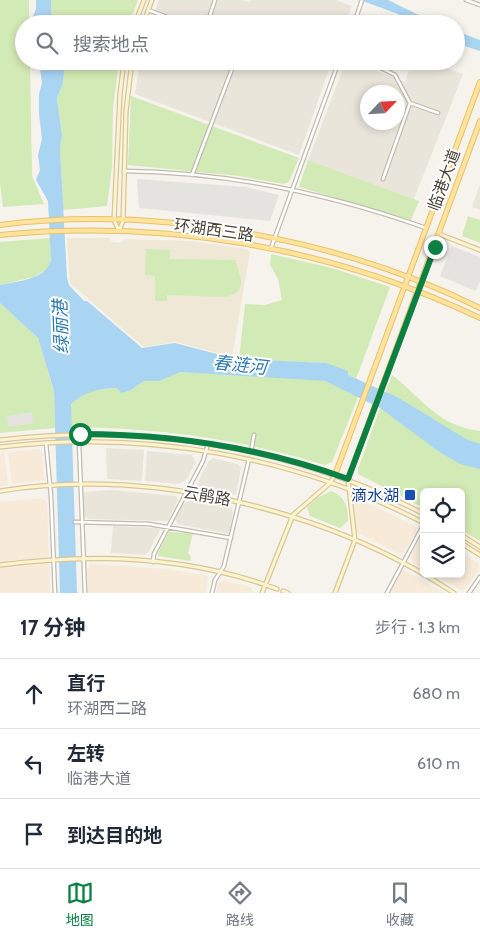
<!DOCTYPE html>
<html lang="zh">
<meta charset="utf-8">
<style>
:root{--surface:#fff;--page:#f6f6f7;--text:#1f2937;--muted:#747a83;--line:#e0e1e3;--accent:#0b8043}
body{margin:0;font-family:Cabin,"Noto Sans SC",sans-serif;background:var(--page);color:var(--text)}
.controls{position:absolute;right:15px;bottom:15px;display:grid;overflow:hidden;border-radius:8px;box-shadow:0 2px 8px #0003}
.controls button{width:45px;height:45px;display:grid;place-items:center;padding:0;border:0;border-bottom:1px solid var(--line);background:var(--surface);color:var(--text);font:25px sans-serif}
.compass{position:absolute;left:360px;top:85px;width:45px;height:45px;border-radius:50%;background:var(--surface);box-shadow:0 2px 8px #0003;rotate:65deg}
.stop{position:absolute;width:15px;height:15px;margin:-11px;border:4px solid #0b8043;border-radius:50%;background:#fff}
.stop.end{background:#0b8043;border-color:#fff;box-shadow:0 1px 5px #0008}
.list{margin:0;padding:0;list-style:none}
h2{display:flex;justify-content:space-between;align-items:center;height:65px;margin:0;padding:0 20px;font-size:21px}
h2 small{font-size:16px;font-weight:400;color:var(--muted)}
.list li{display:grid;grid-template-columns:32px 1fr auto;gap:15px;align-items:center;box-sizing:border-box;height:70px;padding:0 20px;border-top:1px solid var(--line)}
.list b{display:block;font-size:19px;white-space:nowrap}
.list p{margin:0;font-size:16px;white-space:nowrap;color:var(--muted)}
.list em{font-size:16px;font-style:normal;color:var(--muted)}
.icon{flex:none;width:28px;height:28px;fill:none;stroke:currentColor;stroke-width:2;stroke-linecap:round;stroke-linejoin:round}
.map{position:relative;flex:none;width:480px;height:593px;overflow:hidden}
.search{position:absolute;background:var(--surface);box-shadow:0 2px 8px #0003;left:15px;right:15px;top:15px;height:55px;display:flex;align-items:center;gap:12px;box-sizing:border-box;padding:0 18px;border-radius:28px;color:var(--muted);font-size:19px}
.sheet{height:275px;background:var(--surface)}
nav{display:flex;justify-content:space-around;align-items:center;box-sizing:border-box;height:70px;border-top:1px solid var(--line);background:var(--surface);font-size:14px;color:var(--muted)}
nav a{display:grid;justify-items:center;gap:2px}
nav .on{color:var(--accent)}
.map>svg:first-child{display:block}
</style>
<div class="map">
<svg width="480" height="593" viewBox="0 0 480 593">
<rect width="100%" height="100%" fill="#f6f3ec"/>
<path fill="#eae5da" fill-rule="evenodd" d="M159,0H242L248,2L253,0H336L352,6L345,24H150Z
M140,61H332L299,155L135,94Z
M346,61H353L405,82L412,61H427L463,74L414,199L308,160ZM368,92H398V122H368Z
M480,184V210L472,207Z
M106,448L144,450L142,481L107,479Z
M147,451L192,455L196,462L186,480L179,484L145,481Z
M213,458L237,464L241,468L236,495L198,488L196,486L208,462Z
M111,490L176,496L178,500L168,521L89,519L82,515V495L85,492Z
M192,499L230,505L233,512L229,534L178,524L175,519L183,504Z
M113,526L157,528L160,530L148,553L143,555L111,553Z"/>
<path fill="#f7ead8" d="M40,449L42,452L44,480L12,484L8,452Z
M4,452L8,485L0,486V453Z
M41,498L47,502L50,593H0V502Z
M357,498L415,526L417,532L403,553L399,554L356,532L352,503Z
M424,532V569L412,562L410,556Z
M461,552L478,563L479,569L465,590H460L434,574H461Z
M91,564L168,569L208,576L206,593H88L87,570Z
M402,569L444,593H390Z
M223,580L251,587L254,593H216L218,584Z"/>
<path fill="#efe8d6" d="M67,238H109L112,242L121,243L126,239L190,241L246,249L250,252L232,357L176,342L144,347L139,343L70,283Z"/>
<path fill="#d2eab5" d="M0,0H29V24H24V61H30L32,176L44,204L3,207L0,183Z
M51,0H138L129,24H51Z
M65,61H119L113,108L112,167L107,206L63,210L60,149L62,134L57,98L63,83Z
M131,96L299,158L289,182L283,184L239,176L128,165Z
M308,160L419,201L411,220L299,187Z
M468,216L480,220V243L462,236Z
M50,238L51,261L49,268L34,277L0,285V242Z
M146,249L170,250V259L236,260C236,272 253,291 225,297L167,295V301H155V276L145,275Z
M271,254L332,268L390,287L356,379L326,363L239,360L245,304L265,305L282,300L278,279L270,265Z
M0,303L38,338L54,392L55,428L0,433Z
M181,372L305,378L325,381L358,397L332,462L325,465C241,439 159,428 71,427C71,420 69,410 72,404C78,392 104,388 116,388L122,393L131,390L144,381H159Z
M392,375C423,399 438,426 480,431V541L461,530V492H424V508L358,474V469Z
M331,491C345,496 348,507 348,521L340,528L310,516L307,507L317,498Z
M169,532L193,533L188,553L191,557L190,561L158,556V553Z"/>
<path fill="#e5e3e0" d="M137,179L246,187L279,195L270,221L139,208Z
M452,246L480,257V281L476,291L440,276Z
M32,412L34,423L9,427L7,416Z"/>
<path fill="#a9d4f2" d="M36,0H51V24H30L36,9Z
M360,0H388L437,24H416L398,14Z
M456,31L480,40V51L456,43Z
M39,61H65L63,83L57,98L62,135L60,149L67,278L69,285L84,301H87L142,348L175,343L236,359L326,363L348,371V375L399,398L466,439L480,444V469L460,464L438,451L380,408L325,381L181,372L159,381H144L131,390L122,393L116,388C101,388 80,393 71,405L77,593H60L54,391L38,338L0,303V285C17,281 45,280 51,261L48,201L36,180L40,170L38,155L42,139L39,114V94L42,83Z"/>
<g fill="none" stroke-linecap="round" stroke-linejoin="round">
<defs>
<path id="street" d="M466,0L480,5
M148,10L186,24
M207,24L215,0
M354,24L362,0
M367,61L395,75L410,103L383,179
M410,103L438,113
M124,171C227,172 330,194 426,228
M192,175L235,61
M271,248L339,61
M79,442L85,593
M46,443L51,496L55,593
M251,452L254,435
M75,522L149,524L231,538
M153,562L154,554L203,461L208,444
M212,593L215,580L224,566L249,459
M387,593L424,524
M469,593L480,577"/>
<path id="secondary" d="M135,24L144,0
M143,24L152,0
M119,231L114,220L120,94L124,61
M119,231L123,221L126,111L132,61
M439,234L480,250
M0,440C145,423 294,447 424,514
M0,447C145,430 294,455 424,523
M0,491C150,467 328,509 454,593
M461,535L480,547
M461,543L480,555
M0,565C92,553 190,556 277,589
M283,591L288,593
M262,593L293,515L330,483L335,475
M335,593L355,540L348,479"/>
<path id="primary" d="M0,225C157,205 338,238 480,308
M0,235C165,219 330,247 480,318
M335,475L480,82
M348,479L480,121"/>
</defs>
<use href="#street" stroke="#c2bbae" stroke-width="5"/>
<use href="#secondary" stroke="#d6c79b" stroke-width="5.5"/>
<use href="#primary" stroke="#e6c16a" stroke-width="6"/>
<use href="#street" stroke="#fff" stroke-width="2.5"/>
<use href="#secondary" stroke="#fff3cd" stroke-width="3"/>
<use href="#primary" stroke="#ffe39c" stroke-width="4"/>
</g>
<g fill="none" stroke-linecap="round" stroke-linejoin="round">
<path stroke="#0b8043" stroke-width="6" d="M80,434C170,434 263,448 348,479L435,247"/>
</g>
<rect fill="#1a4fb4" stroke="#fff" stroke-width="2" x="404" y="489" width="12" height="12" rx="2.5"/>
<g text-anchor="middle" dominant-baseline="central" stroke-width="4" stroke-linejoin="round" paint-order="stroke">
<g font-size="16" fill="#4b4439" stroke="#fff">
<text transform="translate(444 180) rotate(-70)">临港大道</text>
<text transform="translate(214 230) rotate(8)">环湖西三路</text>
<text transform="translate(207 496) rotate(10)">云鹃路</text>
</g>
<g font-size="16" fill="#164399" stroke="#fff" text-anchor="end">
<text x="399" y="495">滴水湖</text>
</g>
<g font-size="18" font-style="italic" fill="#2e7ab2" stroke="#fff">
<text transform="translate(61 327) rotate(-92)">绿丽港</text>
<text transform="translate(240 365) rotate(6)">春涟河</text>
</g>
</g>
</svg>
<div class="controls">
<button><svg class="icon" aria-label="locate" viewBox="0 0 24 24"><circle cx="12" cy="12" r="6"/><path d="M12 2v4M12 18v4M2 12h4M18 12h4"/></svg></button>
<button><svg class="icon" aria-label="layers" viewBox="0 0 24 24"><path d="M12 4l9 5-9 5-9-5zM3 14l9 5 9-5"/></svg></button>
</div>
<svg class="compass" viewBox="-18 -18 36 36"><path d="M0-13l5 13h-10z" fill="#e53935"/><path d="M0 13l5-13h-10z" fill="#747a83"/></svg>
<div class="stop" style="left:80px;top:434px"></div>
<div class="stop end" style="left:435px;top:247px"></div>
<div class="search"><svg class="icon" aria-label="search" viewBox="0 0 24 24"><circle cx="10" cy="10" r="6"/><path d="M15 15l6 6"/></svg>搜索地点</div>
</div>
<section class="sheet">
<h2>17 分钟<small>步行 · 1.3 km</small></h2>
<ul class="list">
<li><svg class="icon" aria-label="ahead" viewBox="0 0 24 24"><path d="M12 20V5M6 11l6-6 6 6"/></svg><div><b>直行</b><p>环湖西二路</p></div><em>680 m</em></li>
<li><svg class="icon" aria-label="left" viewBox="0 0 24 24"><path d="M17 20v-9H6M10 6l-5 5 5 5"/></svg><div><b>左转</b><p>临港大道</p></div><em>610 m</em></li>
<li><svg class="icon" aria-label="arrive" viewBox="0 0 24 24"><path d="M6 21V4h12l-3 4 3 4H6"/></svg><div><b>到达目的地</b></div></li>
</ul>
</section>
<nav>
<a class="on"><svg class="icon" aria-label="map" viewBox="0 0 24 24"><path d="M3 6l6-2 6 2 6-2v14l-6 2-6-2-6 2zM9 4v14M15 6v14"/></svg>地图</a>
<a><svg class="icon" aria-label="directions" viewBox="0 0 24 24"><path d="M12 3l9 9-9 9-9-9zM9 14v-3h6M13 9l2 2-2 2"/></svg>路线</a>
<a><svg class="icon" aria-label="saved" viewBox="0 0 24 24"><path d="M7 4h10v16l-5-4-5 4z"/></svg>收藏</a>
</nav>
